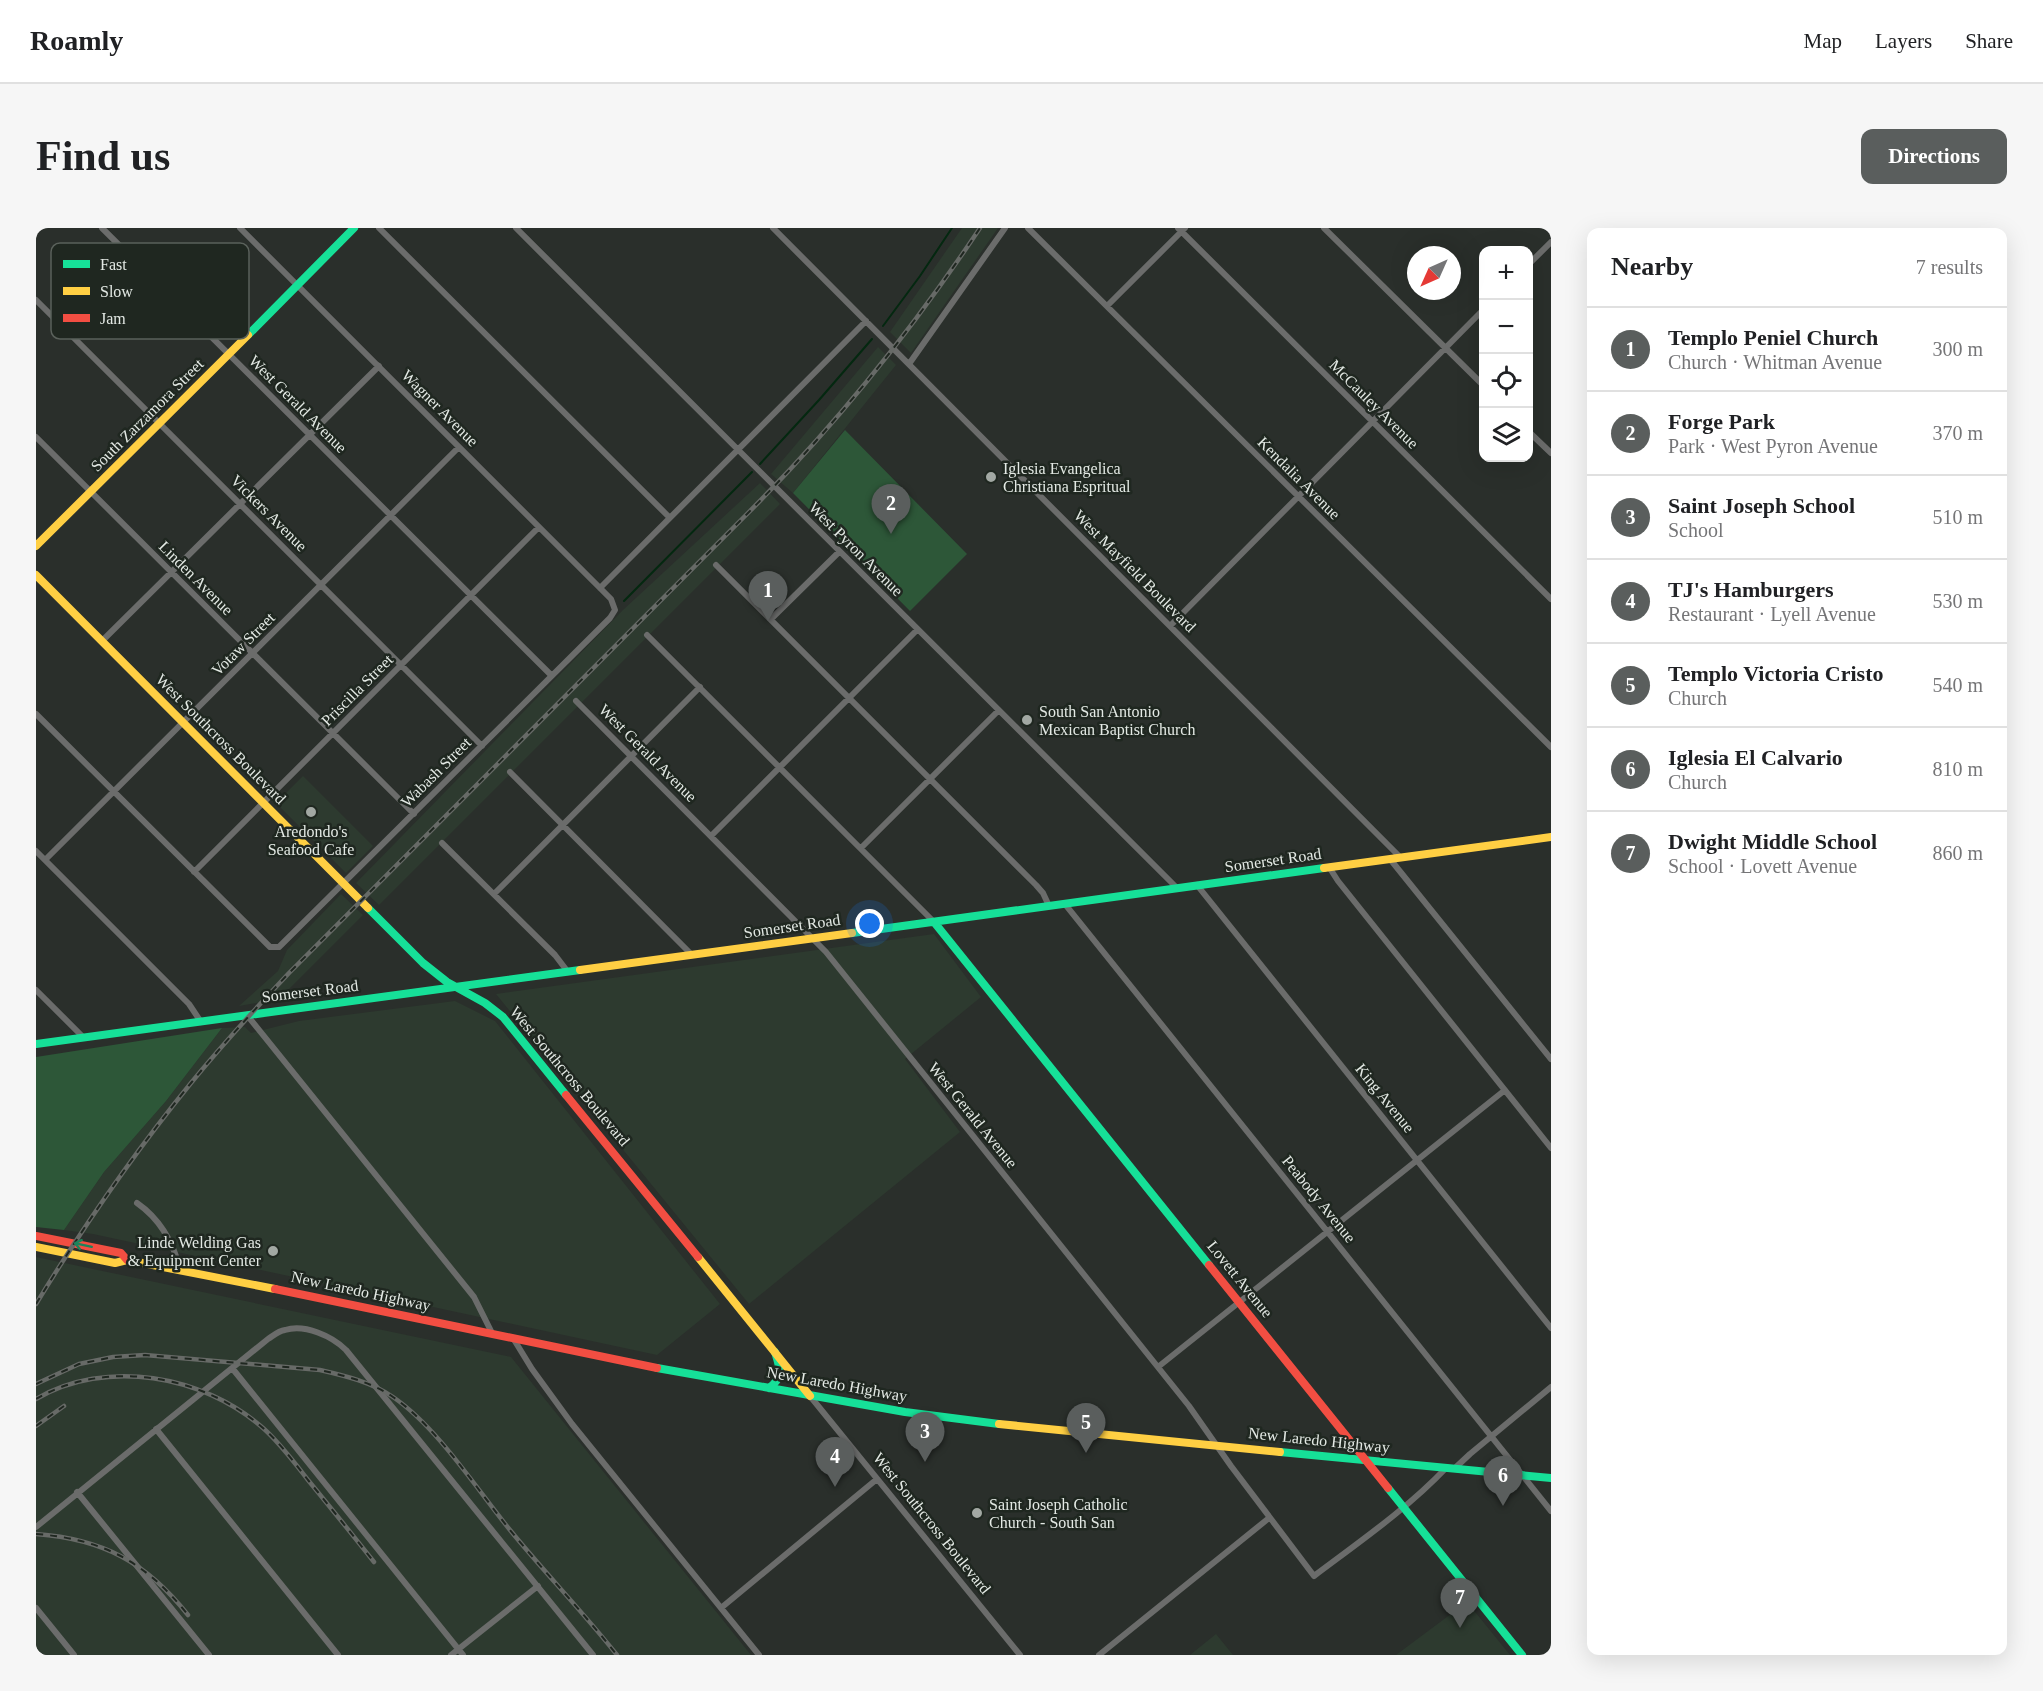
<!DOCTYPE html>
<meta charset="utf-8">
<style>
:root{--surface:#fff;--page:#f6f6f6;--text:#202124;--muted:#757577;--line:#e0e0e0;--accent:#5a5e5d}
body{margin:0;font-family:"Times New Roman",serif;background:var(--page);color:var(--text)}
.controls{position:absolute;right:18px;top:18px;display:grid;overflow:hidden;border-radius:12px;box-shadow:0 6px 24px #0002}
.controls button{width:54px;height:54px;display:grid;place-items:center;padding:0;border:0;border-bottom:2px solid var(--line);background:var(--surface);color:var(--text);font:30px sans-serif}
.compass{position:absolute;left:1371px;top:18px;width:54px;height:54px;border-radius:50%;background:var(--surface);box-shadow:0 6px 24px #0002;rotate:225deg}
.you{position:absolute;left:834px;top:696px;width:21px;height:21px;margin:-15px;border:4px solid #fff;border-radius:50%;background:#1a73e8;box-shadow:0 0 0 9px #1a73e833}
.badge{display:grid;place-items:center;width:39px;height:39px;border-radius:50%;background:var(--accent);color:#fff;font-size:20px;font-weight:700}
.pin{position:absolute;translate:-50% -50px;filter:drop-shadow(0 2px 3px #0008)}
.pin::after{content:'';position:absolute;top:32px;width:21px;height:18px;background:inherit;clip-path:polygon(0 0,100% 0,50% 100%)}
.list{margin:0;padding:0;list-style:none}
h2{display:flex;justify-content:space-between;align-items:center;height:78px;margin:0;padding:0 24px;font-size:26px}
h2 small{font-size:20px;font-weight:400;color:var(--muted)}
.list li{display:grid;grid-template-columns:39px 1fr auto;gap:18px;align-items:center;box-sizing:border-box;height:84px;padding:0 24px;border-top:2px solid var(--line)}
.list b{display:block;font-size:22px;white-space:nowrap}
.list p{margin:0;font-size:20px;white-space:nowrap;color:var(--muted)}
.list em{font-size:20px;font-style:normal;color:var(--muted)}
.icon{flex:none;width:33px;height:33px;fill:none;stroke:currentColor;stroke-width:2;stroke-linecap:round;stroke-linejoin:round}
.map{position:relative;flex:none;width:1515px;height:1427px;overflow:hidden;border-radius:12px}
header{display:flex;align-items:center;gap:36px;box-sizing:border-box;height:84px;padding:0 30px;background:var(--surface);border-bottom:2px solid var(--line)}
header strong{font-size:28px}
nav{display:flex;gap:33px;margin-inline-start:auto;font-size:21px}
.intro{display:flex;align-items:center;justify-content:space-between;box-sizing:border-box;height:144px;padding:0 36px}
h1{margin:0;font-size:42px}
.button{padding:15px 27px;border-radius:12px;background:var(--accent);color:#fff;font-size:21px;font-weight:700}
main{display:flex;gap:36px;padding:0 36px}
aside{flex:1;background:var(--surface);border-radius:12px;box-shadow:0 6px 24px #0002}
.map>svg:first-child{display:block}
</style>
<header>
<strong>Roamly</strong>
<nav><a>Map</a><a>Layers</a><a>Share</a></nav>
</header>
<div class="intro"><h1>Find us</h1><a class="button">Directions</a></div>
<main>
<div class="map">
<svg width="1515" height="1427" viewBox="0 0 1515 1427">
<rect width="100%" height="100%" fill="#2a2f2b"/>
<path fill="#2d3a2f" d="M926,0H962L875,125L854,104Z
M842,119L860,137L757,265L735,246Z
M724,255L744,276L343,677L320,655L587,382Z
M267,548L337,618L310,645L240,575Z
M305,666L327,687L243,771L203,778L242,743L251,722Z
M898,706L945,769L869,831L924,904L713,1076L460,766Z
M419,773L459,793L684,1076L621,1127L57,1006L28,1002L68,944L130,873L186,800L209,799L215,805L263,793Z
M0,1029L475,1129L715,1427H0Z
M1431,1374L1474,1427H1360Z
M1180,1406L1197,1427H1154Z"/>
<path fill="#2d5738" d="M809,202L931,326L874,383L757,265Z
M186,800L130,873L68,944L28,1002L0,999V829Z"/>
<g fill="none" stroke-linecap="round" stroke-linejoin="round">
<path stroke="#042810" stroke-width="2" d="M847,98L884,48L916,0
M724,236L783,172L836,111
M588,373L716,244"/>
<path stroke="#6b6c6b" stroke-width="6" d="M66,0L515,447
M343,0L634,290
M480,0L1141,660
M737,0L1365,630
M992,0L1515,519
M1142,0L1515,371
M1288,0L1448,158
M1492,37L1515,14
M0,72L446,518
M1071,78L1149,0
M873,136L969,0
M1492,203L1515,225
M0,209L378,586
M680,337L1000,657L1007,665L1013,678
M564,360L830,93
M735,391L803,324
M1135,397L1448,81
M611,407L898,694
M66,413L343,138
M540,473L790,724L1153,1178L1195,1238L1278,1348C1323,1314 1371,1281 1410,1240
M0,486L234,719H243L574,390L579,382L575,371L204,0
M474,544L656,727
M675,608L881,402
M406,615L519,727L532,744
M825,620L962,483
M0,623L153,776L165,794
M1354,631L1515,831
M9,632L423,219
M1293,639L1302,653L1515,920
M158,644L503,299
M1161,657L1515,1100
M458,666L664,459
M1029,676L1515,1283
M0,762L47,809
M211,787L438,1069L456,1105
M101,975C124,991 137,1014 144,1041
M477,1110L496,1141L536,1196L723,1427
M1122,1139L1469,862
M196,1140L427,1427
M774,1168L984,1427
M120,1201L302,1427
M1419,1240L1434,1226L1515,1159
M41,1264L173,1427
M0,1299L232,1111C237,1108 242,1103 249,1102C269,1096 296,1108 310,1122L557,1427
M0,1380L38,1427
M685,1380L841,1251
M415,1427L502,1358
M1063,1427L1233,1290"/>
<path stroke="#16e098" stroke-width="8" d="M212,107L318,0
M332,680L387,735L411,754L449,775L467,789L530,867
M898,694L1173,1037
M816,705L1288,640
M0,816L544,742
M621,1140L869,1184L963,1196
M733,1160C748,1149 744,1140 739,1124
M1244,1224L1515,1250
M1352,1260L1486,1427"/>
<path stroke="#ffcf43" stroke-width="8" d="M0,318L212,107
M0,347L332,680
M1288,640L1515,609
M544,742L816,705
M0,1019L79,1035L91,1032L239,1061
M662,1029L774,1168
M963,1196L1244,1224"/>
<path stroke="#f24e42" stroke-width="8" d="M530,867L662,1029
M0,1008L85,1025L91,1032
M1173,1037L1352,1260
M239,1061L621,1140"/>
<defs>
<path id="rail" d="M0,1076C47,999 98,925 155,855C186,817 219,781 253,745L712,285C799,198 876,102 944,0
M0,1156L43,1136L77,1129L109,1127L284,1142C310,1148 335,1154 357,1169C401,1199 440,1260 474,1302C509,1345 547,1384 581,1427
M0,1171C70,1130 167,1147 227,1200C244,1215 258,1234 272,1252C294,1279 316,1306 338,1334
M0,1198L28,1178
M0,1306C67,1311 110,1334 152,1387"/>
</defs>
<use href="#rail" stroke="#676a67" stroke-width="4.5"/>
<use href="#rail" stroke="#1f2720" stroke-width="2" stroke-dasharray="7" stroke-linecap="butt"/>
</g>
<defs><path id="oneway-shaft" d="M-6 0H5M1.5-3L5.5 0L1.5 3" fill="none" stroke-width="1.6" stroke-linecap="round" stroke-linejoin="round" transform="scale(1.5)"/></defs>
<use stroke="#1a845c" href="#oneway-shaft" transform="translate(47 1017) rotate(-168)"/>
<g fill="#a2a8a3" stroke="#1f2720" stroke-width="2">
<circle cx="955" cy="249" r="6"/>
<circle cx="991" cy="492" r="6"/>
<circle cx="275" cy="584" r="6"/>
<circle cx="237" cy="1023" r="6"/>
<circle cx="941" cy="1285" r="6"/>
</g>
<g text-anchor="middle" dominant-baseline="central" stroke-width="5" stroke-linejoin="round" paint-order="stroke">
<g font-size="16" fill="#e3e9e4" stroke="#1f2720">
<text transform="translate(262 176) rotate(45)">West Gerald Avenue</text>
<text transform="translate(1338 176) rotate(45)">McCauley Avenue</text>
<text transform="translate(404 180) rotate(45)">Wagner Avenue</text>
<text transform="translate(111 187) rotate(-45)">South Zarzamora Street</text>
<text transform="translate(1263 250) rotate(45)">Kendalia Avenue</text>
<text transform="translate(233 285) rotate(45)">Vickers Avenue</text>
<text transform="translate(820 321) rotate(45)">West Pyron Avenue</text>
<text transform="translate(1099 343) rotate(45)">West Mayfield Boulevard</text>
<text transform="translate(160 350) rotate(45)">Linden Avenue</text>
<text transform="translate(207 416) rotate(-45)">Votaw Street</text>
<text transform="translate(321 462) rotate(-45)">Priscilla Street</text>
<text transform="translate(185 511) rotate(45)">West Southcross Boulevard</text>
<text transform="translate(612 525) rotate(45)">West Gerald Avenue</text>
<text transform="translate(400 544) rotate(-45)">Wabash Street</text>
<text transform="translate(1237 632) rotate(-8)">Somerset Road</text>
<text transform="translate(756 698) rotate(-8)">Somerset Road</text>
<text transform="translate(274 763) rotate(-7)">Somerset Road</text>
<text transform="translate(534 848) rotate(50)">West Southcross Boulevard</text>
<text transform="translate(1349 870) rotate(51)">King Avenue</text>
<text transform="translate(937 887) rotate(51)">West Gerald Avenue</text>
<text transform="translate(1283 971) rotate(51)">Peabody Avenue</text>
<text transform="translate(1204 1051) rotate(51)">Lovett Avenue</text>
<text transform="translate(325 1063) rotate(12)">New Laredo Highway</text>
<text transform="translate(801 1156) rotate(10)">New Laredo Highway</text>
<text transform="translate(1283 1212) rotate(6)">New Laredo Highway</text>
<text transform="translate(896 1295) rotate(51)">West Southcross Boulevard</text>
</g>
<g font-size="16" fill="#e3e9e4" stroke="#1f2720" text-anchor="start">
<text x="967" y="240">Iglesia Evangelica<tspan x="967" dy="18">Christiana Espritual</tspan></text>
<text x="1003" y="483">South San Antonio<tspan x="1003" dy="18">Mexican Baptist Church</tspan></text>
<text x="275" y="603" text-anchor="middle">Aredondo's<tspan x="275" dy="18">Seafood Cafe</tspan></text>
<text x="225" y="1014" text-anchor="end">Linde Welding Gas<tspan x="225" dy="18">&amp; Equipment Center</tspan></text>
<text x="953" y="1276">Saint Joseph Catholic<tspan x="953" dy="18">Church - South San</tspan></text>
</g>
</g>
<rect x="15" y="15" width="198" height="96" rx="9" fill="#1f2720" stroke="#5a615b" stroke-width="1.5"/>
<rect x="27" y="32" width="27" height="8" fill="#16e098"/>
<rect x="27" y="59" width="27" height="8" fill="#ffcf43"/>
<rect x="27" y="86" width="27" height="8" fill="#f24e42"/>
<g font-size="16" fill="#e3e9e4">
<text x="64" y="42">Fast</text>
<text x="64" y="69">Slow</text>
<text x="64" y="96">Jam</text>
</g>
</svg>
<div class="controls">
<button>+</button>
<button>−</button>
<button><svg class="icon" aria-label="locate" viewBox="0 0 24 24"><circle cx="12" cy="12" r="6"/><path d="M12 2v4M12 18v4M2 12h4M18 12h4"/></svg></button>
<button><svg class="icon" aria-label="layers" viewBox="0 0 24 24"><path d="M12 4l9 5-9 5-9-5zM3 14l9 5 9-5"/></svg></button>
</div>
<svg class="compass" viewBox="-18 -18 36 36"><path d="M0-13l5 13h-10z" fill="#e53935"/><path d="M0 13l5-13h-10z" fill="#757577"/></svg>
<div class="you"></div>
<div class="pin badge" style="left:732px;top:393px">1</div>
<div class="pin badge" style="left:855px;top:306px">2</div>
<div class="pin badge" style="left:889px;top:1234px">3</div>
<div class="pin badge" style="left:799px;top:1259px">4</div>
<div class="pin badge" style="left:1050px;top:1225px">5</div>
<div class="pin badge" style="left:1467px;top:1278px">6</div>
<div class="pin badge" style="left:1424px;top:1400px">7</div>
</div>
<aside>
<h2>Nearby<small>7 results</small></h2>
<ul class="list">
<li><span class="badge">1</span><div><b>Templo Peniel Church</b><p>Church · Whitman Avenue</p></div><em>300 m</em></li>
<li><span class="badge">2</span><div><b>Forge Park</b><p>Park · West Pyron Avenue</p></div><em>370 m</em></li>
<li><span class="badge">3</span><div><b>Saint Joseph School</b><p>School</p></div><em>510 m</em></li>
<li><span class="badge">4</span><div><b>TJ's Hamburgers</b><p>Restaurant · Lyell Avenue</p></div><em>530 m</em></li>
<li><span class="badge">5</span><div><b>Templo Victoria Cristo</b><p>Church</p></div><em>540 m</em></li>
<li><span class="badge">6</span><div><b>Iglesia El Calvario</b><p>Church</p></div><em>810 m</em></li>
<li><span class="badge">7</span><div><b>Dwight Middle School</b><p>School · Lovett Avenue</p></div><em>860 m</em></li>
</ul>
</aside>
</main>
